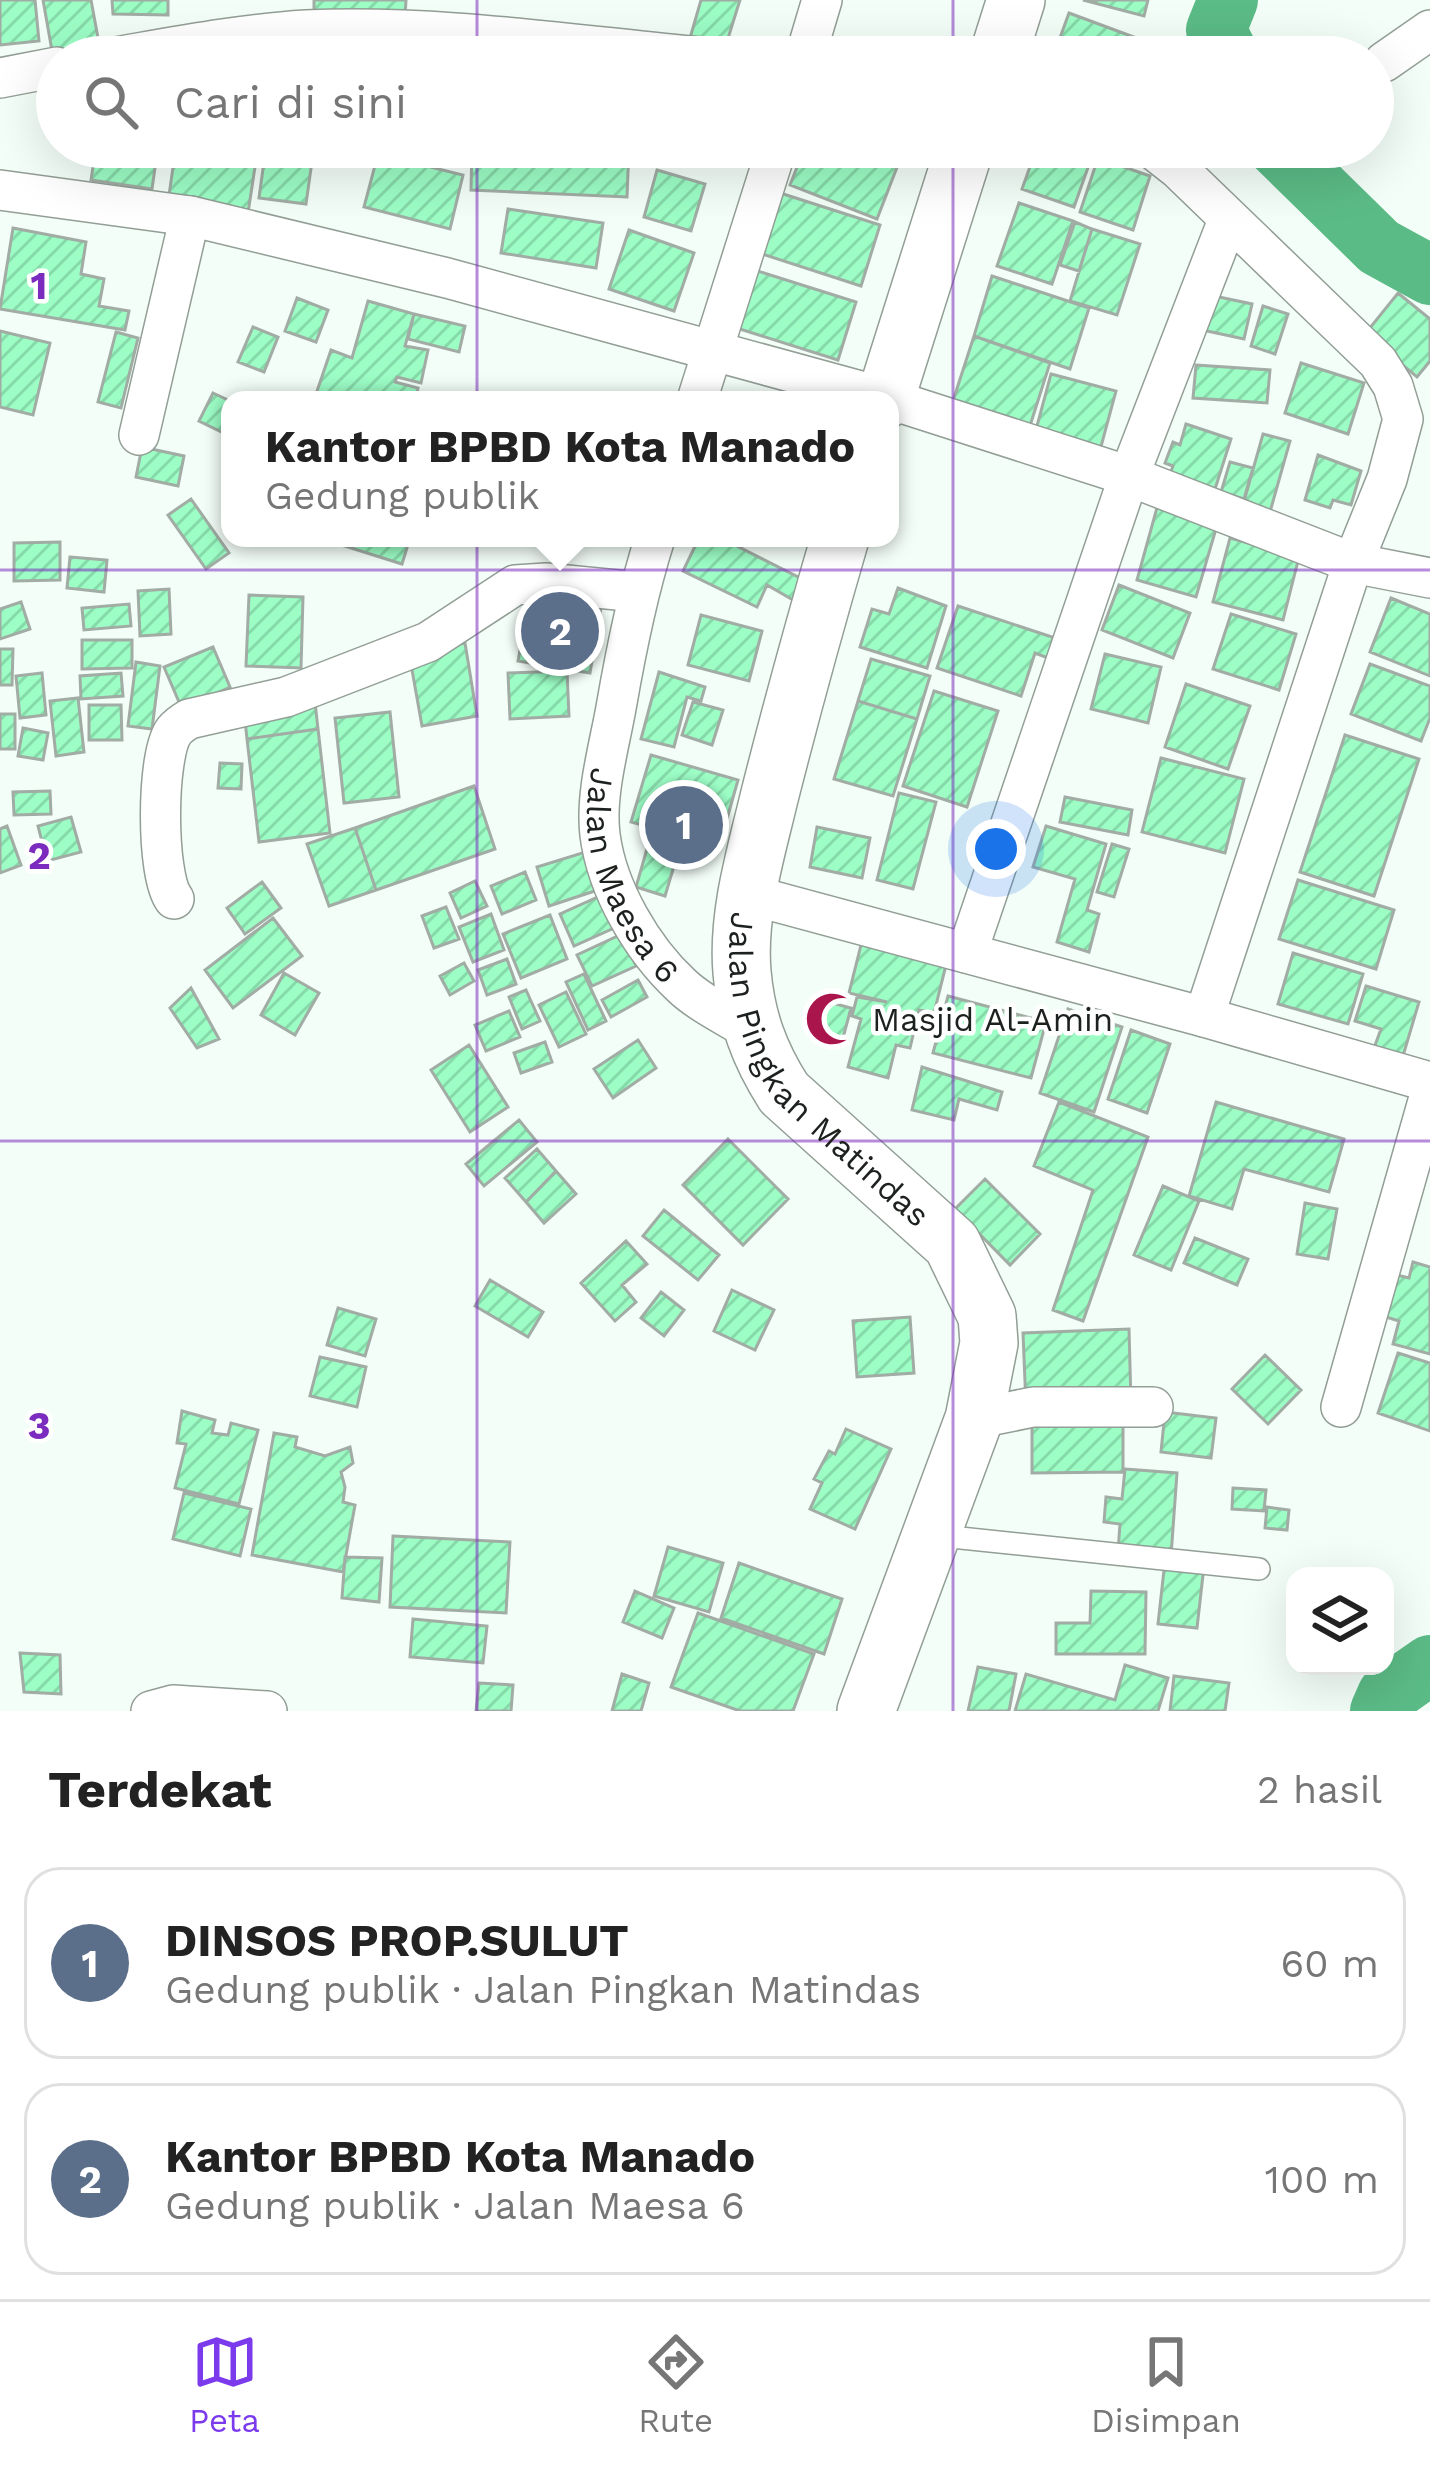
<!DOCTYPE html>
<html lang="id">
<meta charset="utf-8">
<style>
:root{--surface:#fff;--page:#f2f2f2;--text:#222;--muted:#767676;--line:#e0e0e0;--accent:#7c3aed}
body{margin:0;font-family:"Work Sans",sans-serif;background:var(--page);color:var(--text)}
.controls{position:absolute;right:36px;bottom:36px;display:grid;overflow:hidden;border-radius:24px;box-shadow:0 12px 48px #0002}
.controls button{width:108px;height:108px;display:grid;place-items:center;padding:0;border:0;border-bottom:3px solid var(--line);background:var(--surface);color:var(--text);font:60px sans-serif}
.you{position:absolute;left:996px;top:849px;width:42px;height:42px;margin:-30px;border:9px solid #fff;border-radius:50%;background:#1a73e8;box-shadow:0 0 0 18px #1a73e833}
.badge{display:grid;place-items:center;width:78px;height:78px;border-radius:50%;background:var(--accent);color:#fff;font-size:39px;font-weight:700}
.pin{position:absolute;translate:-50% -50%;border:6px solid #fff;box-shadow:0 3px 12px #0006}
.popup{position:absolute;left:221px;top:391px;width:678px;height:156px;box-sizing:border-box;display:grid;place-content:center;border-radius:24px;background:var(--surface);filter:drop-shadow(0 3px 9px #0005);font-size:39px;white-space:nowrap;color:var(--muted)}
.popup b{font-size:45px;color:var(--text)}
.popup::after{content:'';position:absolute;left:50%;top:100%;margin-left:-24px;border:24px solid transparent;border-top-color:var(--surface)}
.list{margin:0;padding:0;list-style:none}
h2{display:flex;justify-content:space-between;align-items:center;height:156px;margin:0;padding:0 48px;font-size:51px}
h2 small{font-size:39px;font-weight:400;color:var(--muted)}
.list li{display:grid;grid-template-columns:78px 1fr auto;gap:36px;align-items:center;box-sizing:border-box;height:192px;margin:0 24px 24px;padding:0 24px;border:3px solid var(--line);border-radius:36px}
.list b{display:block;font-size:45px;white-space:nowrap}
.list p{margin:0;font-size:39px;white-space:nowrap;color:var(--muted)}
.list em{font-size:39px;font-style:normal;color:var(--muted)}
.icon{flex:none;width:66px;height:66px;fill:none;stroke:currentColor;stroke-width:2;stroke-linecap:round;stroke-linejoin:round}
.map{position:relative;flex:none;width:1430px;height:1711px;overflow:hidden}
.search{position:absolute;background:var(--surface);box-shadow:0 12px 48px #0002;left:36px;right:36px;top:36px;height:132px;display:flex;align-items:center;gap:30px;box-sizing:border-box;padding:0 42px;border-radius:66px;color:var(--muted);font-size:45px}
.sheet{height:588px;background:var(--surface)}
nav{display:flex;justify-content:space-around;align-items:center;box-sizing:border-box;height:168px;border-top:3px solid var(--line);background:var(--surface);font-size:33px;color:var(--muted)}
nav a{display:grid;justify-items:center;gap:6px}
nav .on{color:var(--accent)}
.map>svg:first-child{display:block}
</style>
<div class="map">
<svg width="1430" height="1711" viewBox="0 0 1430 1711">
<defs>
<pattern id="building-hatch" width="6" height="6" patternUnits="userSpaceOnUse" patternTransform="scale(3)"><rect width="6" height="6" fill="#9cfdc5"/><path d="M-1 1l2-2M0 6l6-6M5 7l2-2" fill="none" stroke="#86d9a9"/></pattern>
</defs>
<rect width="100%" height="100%" fill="#f4fef8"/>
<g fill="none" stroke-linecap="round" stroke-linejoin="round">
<path stroke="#5bbb86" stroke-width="60" d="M1228,0L1216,30L1230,57
M1277,147L1379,247L1430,275
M1380,1711L1387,1695L1430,1665"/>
</g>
<path fill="url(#building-hatch)" stroke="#a0aca4" stroke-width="3" d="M0,0H35L39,41L0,45Z
M43,0H91L101,54L57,57L54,62Z
M112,0H168V15L113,14Z
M314,0H406L405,17L314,13Z
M701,0H740L725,48L690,38Z
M1083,0H1148L1144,16Z
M1069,13L1139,39L1132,57H1053Z
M334,44L390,48L389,57H333Z
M96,147H158L152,189L91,180Z
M176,147H258L248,213L168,202Z
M266,147H314L306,204L259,198Z
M472,147H629L627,197L471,190Z
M805,147H899L894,161L899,162L877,219L790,185Z
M1037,147H1060L1091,159L1074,207L1022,189Z
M378,154L463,175L450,229L364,207Z
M1098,158L1150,176L1133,230L1080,212Z
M657,170L705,184L691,231L644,217Z
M774,191L880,225L861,286L756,252Z
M1019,203L1073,221L1052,284L997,266Z
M508,209L603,223L596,268L501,253Z
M1075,222L1092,229L1079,271L1060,265Z
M13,228L86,242L81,274L104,279L99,306L129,311L125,330L0,309Z
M1092,229L1140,244L1117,315L1070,301Z
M629,230L694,253L674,311L609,289Z
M745,267L856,302L838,360L727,325Z
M992,276L1089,308L1070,369L974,336Z
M1398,293L1430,319V361L1417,377L1365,334Z
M1205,294L1252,304L1244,339L1198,329Z
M297,298L328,310L316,342L285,331Z
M368,301L414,314L405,346L428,350L421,383L397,377L395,382L418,388L415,400H314L331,350L352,358Z
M1263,306L1288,314L1275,354L1251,346Z
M414,314L465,326L459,352L408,339Z
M253,327L278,337L264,372L238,362Z
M0,331L50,343L33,415L0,407Z
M116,332L138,338L121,408L98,402Z
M974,336L1050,363L1028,432L951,407Z
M1301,363L1364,383L1348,434L1285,413Z
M1196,365L1270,370L1267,403L1193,398Z
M1051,374L1116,391L1099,454L1034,437Z
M213,393L230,401V436L199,421Z
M1186,424L1231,439L1215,489L1170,474L1173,466L1165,463L1173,442L1180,445Z
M1263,434L1290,441L1268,519L1241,512Z
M142,447L184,456L178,486L136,477Z
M1318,455L1361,471L1351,505L1333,500L1330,508L1305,500Z
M1230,462L1253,468L1244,499L1221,492Z
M191,499L229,553L206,569L168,515Z
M1158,504L1218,522L1196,597L1137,580Z
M333,538H410L402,564L332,542Z
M699,538H721L804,580L793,600L767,585L757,607L683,571Z
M1230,538L1299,557L1283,620L1213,602Z
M60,542V580L14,581V543Z
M70,557L107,560L104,592L67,588Z
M1119,585L1190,613L1173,658L1102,630Z
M898,588L946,606L927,668L860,647L872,609L889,614Z
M169,589L171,634L140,636L138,591Z
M531,589L602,601L590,673L518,661Z
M249,595L303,597L301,668L246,666Z
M1391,598L1430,614V676L1370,652Z
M21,602L30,629L0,639V609Z
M129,604L131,626L84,630L82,608Z
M958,606L1055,638L1048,658L1035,653L1021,696L937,668Z
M1231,614L1296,634L1279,690L1213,669Z
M701,615L762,631L749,681L688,665Z
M82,640H132V668L82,669Z
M465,643L477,716L422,726L409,653Z
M213,647L230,687L182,709L164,667Z
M0,649H13L12,685H0Z
M1105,654L1161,667L1148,723L1091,709Z
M871,659L930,676L917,719L858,701Z
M136,662L160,666L152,729L128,726Z
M1370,664L1430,686V718L1421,741L1351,714Z
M567,671L569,716L510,719L508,673Z
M659,672L705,687L701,701L687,697L674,747L641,739Z
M42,673L46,715L20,718L16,676Z
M121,673L123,696L81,699L80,676Z
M1186,684L1250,706L1228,769L1165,747Z
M934,691L998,711L967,807L903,786Z
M78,698L84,752L56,756L50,701Z
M858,701L917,719L893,796L834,779Z
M315,702L318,729L247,739L244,711Z
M693,702L723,710L712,745L682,735Z
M89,705H121L122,740H89Z
M390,712L399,797L344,803L335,718Z
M0,714H15V749H0Z
M23,728L48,733L43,760L18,756Z
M318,729L330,833L259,842L247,739Z
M1345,735L1419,759L1374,896L1300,872Z
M651,755L738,780L719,847L683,836L665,896L636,887L653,828L631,822Z
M1161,758L1244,779L1225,853L1142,832Z
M220,763L242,764L241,789L218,788Z
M474,786L495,849L376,890L355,828Z
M50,791L51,814L14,815L13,792Z
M899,793L936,802L913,889L877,880Z
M1065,797L1132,810L1128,835L1060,822Z
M71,817L81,852L47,861L38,826Z
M7,826L21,865L0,873V829Z
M1046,826L1106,844L1087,910L1099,914L1089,952L1057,942L1075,879L1033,867Z
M817,827L870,838L862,878L810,867Z
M355,828L376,890L329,906L307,844Z
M1112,844L1129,849L1114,897L1097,892Z
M595,849L607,887L549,906L537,867Z
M525,872L536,900L502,914L491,886Z
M1298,880L1394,910L1376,969L1279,939Z
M475,881L487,906L461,918L450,893Z
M262,882L281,908L245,934L227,908Z
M609,892L623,924L574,946L560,914Z
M446,907L459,939L434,948L422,916Z
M491,914L504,950L473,962L459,927Z
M550,915L567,959L521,978L503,934Z
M273,918L302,956L233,1008L205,970Z
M622,934L636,966L592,986L577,955Z
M862,941L947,961L934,1013L919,1010L910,1048L896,1045L888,1078L848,1067L861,1019L852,1016L857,997L887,1002L849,993Z
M1293,953L1363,974L1348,1024L1278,1004Z
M507,959L516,984L487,995L478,970Z
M464,963L474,981L450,995L440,976Z
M284,973L319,993L295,1035L261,1015Z
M584,974L606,1021L588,1030L566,982Z
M638,980L647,997L611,1017L602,1000Z
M1366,986L1419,1002L1403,1056L1374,1048L1381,1029L1355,1021Z
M191,988L219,1039L197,1048L170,1008Z
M526,990L540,1021L522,1029L509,997Z
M566,992L586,1034L559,1047L539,1005Z
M948,996L1046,1022L1031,1078L933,1053Z
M821,1000L851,1008L843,1038L812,1030Z
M1068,1009L1122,1027L1094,1112L1040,1093Z
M509,1011L520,1037L486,1051L475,1025Z
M1131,1030L1170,1044L1147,1113L1108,1099Z
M638,1040L656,1068L613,1098L594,1069Z
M545,1042L552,1062L521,1073L514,1053Z
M469,1045L508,1107L470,1132L431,1070Z
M922,1067L1002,1092L997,1110L959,1099L954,1120L912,1110Z
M1059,1102L1148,1137L1083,1321L1053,1310L1093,1190L1034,1166Z
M1216,1102L1344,1139L1329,1192L1244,1169L1232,1209L1189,1196Z
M519,1120L537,1142L484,1186L466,1164Z
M728,1139L788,1199L743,1245L683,1185Z
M537,1149L556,1171L526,1202L505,1178Z
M556,1171L576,1194L544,1223L526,1202Z
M985,1179L1040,1234L1010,1265L955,1209Z
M1163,1186L1199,1201L1171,1270L1134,1255Z
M1305,1203L1337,1209L1328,1259L1297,1254Z
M664,1210L719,1255L698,1280L643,1236Z
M1195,1238L1248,1259L1237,1285L1184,1263Z
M626,1241L647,1264L622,1285L636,1302L615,1321L581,1283Z
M1413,1262L1430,1267V1354L1393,1344L1399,1321L1386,1317L1397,1275L1409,1278Z
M490,1280L543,1312L528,1337L475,1306Z
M732,1290L774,1310L755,1350L714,1331Z
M661,1292L684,1310L664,1336L641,1318Z
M338,1308L376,1319L365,1356L327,1345Z
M910,1317L914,1373L857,1377L853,1321Z
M1129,1329L1131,1403L1026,1406L1023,1333Z
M1398,1353L1430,1363V1431L1378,1413Z
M1265,1355L1301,1390L1268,1424L1232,1389Z
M320,1357L366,1367L357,1407L310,1396Z
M1123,1408V1472L1032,1473V1409Z
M182,1411L215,1420L212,1433L228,1435L231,1423L258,1430L239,1504L175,1488L186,1444L177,1443Z
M1165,1412L1216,1418L1211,1458L1161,1452Z
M846,1429L891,1449L855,1529L810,1509L822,1483L814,1479L829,1451L835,1454Z
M274,1433L297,1437L295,1447L325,1456L350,1447L353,1463L341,1472L345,1487L343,1502L355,1505L343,1572L252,1555Z
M1125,1469L1177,1473L1171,1556L1118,1552L1120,1524L1104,1522L1106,1497L1122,1499Z
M1233,1488L1266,1490L1264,1511L1232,1509Z
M184,1493L251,1509L240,1556L173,1539Z
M1267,1507L1289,1510L1287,1530L1265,1528Z
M393,1536L510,1542L506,1613L390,1607Z
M668,1547L723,1563L709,1612L654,1596Z
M345,1557L382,1558L379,1602L342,1598Z
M1165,1561L1204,1566L1197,1628L1158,1624Z
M739,1563L842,1599L824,1654L721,1618Z
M635,1591L674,1608L662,1638L623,1622Z
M1091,1591L1146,1592L1145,1654H1056V1623H1090Z
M698,1613L814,1654L793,1711H740L671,1687Z
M413,1619L487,1626L483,1663L410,1657Z
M20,1653L60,1655L61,1694L24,1692Z
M1125,1665L1168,1678L1158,1711H1015L1026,1674L1115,1700Z
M978,1667L1016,1674L1009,1711H968Z
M622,1674L649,1683L641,1711H612Z
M1174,1676L1229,1683L1225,1711H1170Z
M479,1683L513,1685L511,1711H476Z"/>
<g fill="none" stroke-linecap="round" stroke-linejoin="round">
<defs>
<path id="lane" d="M932,1535L1259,1569"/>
<g id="street">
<path d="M115,57C179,46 242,34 306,30C433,24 574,45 700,57"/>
<path d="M805,57L822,0"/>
<path d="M1384,62L1430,30"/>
<path d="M0,78L57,67"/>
<path d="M1150,147L1178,169L1378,362L1393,386L1403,419L1387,479L1353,563L1204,1017"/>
<path d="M0,190L190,216L447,278L886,398L1129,476L1353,563L1430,578"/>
<path d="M697,400L777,147"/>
<path d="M139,435L190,216"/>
<path id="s1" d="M655,538C637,594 626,650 616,708C609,747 595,795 600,835C607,889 642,949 682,986C701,1004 729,1017 751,1031"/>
<path d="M747,894L1204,1017L1430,1082"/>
<path d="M174,899C156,876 156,755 174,731C178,726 184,722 189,719L286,697L428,642L515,585L546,583L638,592"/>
<path d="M967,953L1129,476L1228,220"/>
<path d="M1341,1407L1430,1094"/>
<path d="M974,1419L1033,1407H1153"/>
<path d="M151,1711L173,1705L267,1711"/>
</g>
<g id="secondary">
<path d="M998,57L1016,0"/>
<path d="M885,400L965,147"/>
<path id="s2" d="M840,538C815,624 791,711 769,798C756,853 737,914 742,972C746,1018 759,1054 784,1093L952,1244L987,1316L989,1343L974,1419L866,1711"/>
</g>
</defs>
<use href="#lane" stroke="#929e96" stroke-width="24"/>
<use href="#street" stroke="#929e96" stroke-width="42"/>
<use href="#secondary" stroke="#929e96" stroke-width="60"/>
<use href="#lane" stroke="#fff" stroke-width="21"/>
<use href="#street" stroke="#fff" stroke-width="39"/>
<use href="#secondary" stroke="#fff" stroke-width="57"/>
</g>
<path fill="none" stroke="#7b2cbf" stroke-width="3" stroke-opacity="0.55" d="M477,0V57M953,0V57M477,147V1711M953,147V1711M0,570H1430M0,1141H1430"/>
<defs>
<symbol id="mosque-bare" viewBox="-9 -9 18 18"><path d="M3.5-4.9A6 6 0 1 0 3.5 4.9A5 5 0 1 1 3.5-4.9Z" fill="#aa164b" stroke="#fff" stroke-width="2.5" paint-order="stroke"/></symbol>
</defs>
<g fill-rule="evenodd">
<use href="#mosque-bare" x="794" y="981" width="76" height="76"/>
</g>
<g text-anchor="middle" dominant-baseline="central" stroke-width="9" stroke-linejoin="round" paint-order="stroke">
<g font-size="33" fill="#1d211e" stroke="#fff">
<text stroke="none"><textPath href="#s1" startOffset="351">Jalan Maesa 6</textPath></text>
<text stroke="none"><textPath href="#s2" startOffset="576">Jalan Pingkan Matindas</textPath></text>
</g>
<g font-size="33" fill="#1d211e" stroke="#fff" text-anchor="start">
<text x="872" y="1019">Masjid Al-Amin</text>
</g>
</g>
<g font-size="39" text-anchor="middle" font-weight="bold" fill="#7b2cbf" stroke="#fff" stroke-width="9" stroke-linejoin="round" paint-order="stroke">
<text x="39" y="299">1</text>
<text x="39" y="869">2</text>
<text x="39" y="1439">3</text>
</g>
</svg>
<div class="controls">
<button><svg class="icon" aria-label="layers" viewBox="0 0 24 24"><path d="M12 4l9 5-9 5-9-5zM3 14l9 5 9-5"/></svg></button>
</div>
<div class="you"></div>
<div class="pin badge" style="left:684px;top:825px;background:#5c6f8a">1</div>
<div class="pin badge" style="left:560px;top:631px;background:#5c6f8a">2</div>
<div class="popup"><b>Kantor BPBD Kota Manado</b>Gedung publik</div>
<div class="search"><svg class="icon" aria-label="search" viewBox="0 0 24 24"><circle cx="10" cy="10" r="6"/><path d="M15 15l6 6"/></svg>Cari di sini</div>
</div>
<section class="sheet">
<h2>Terdekat<small>2 hasil</small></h2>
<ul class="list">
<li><span class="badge" style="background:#5c6f8a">1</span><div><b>DINSOS PROP.SULUT</b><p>Gedung publik · Jalan Pingkan Matindas</p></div><em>60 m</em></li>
<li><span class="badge" style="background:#5c6f8a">2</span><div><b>Kantor BPBD Kota Manado</b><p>Gedung publik · Jalan Maesa 6</p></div><em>100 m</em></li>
</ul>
</section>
<nav>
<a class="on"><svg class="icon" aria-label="map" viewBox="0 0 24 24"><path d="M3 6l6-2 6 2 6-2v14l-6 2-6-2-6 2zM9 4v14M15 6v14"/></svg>Peta</a>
<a><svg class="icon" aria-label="directions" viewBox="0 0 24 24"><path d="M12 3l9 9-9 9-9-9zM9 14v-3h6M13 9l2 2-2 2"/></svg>Rute</a>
<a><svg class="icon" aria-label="saved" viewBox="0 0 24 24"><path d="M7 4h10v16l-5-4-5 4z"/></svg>Disimpan</a>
</nav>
